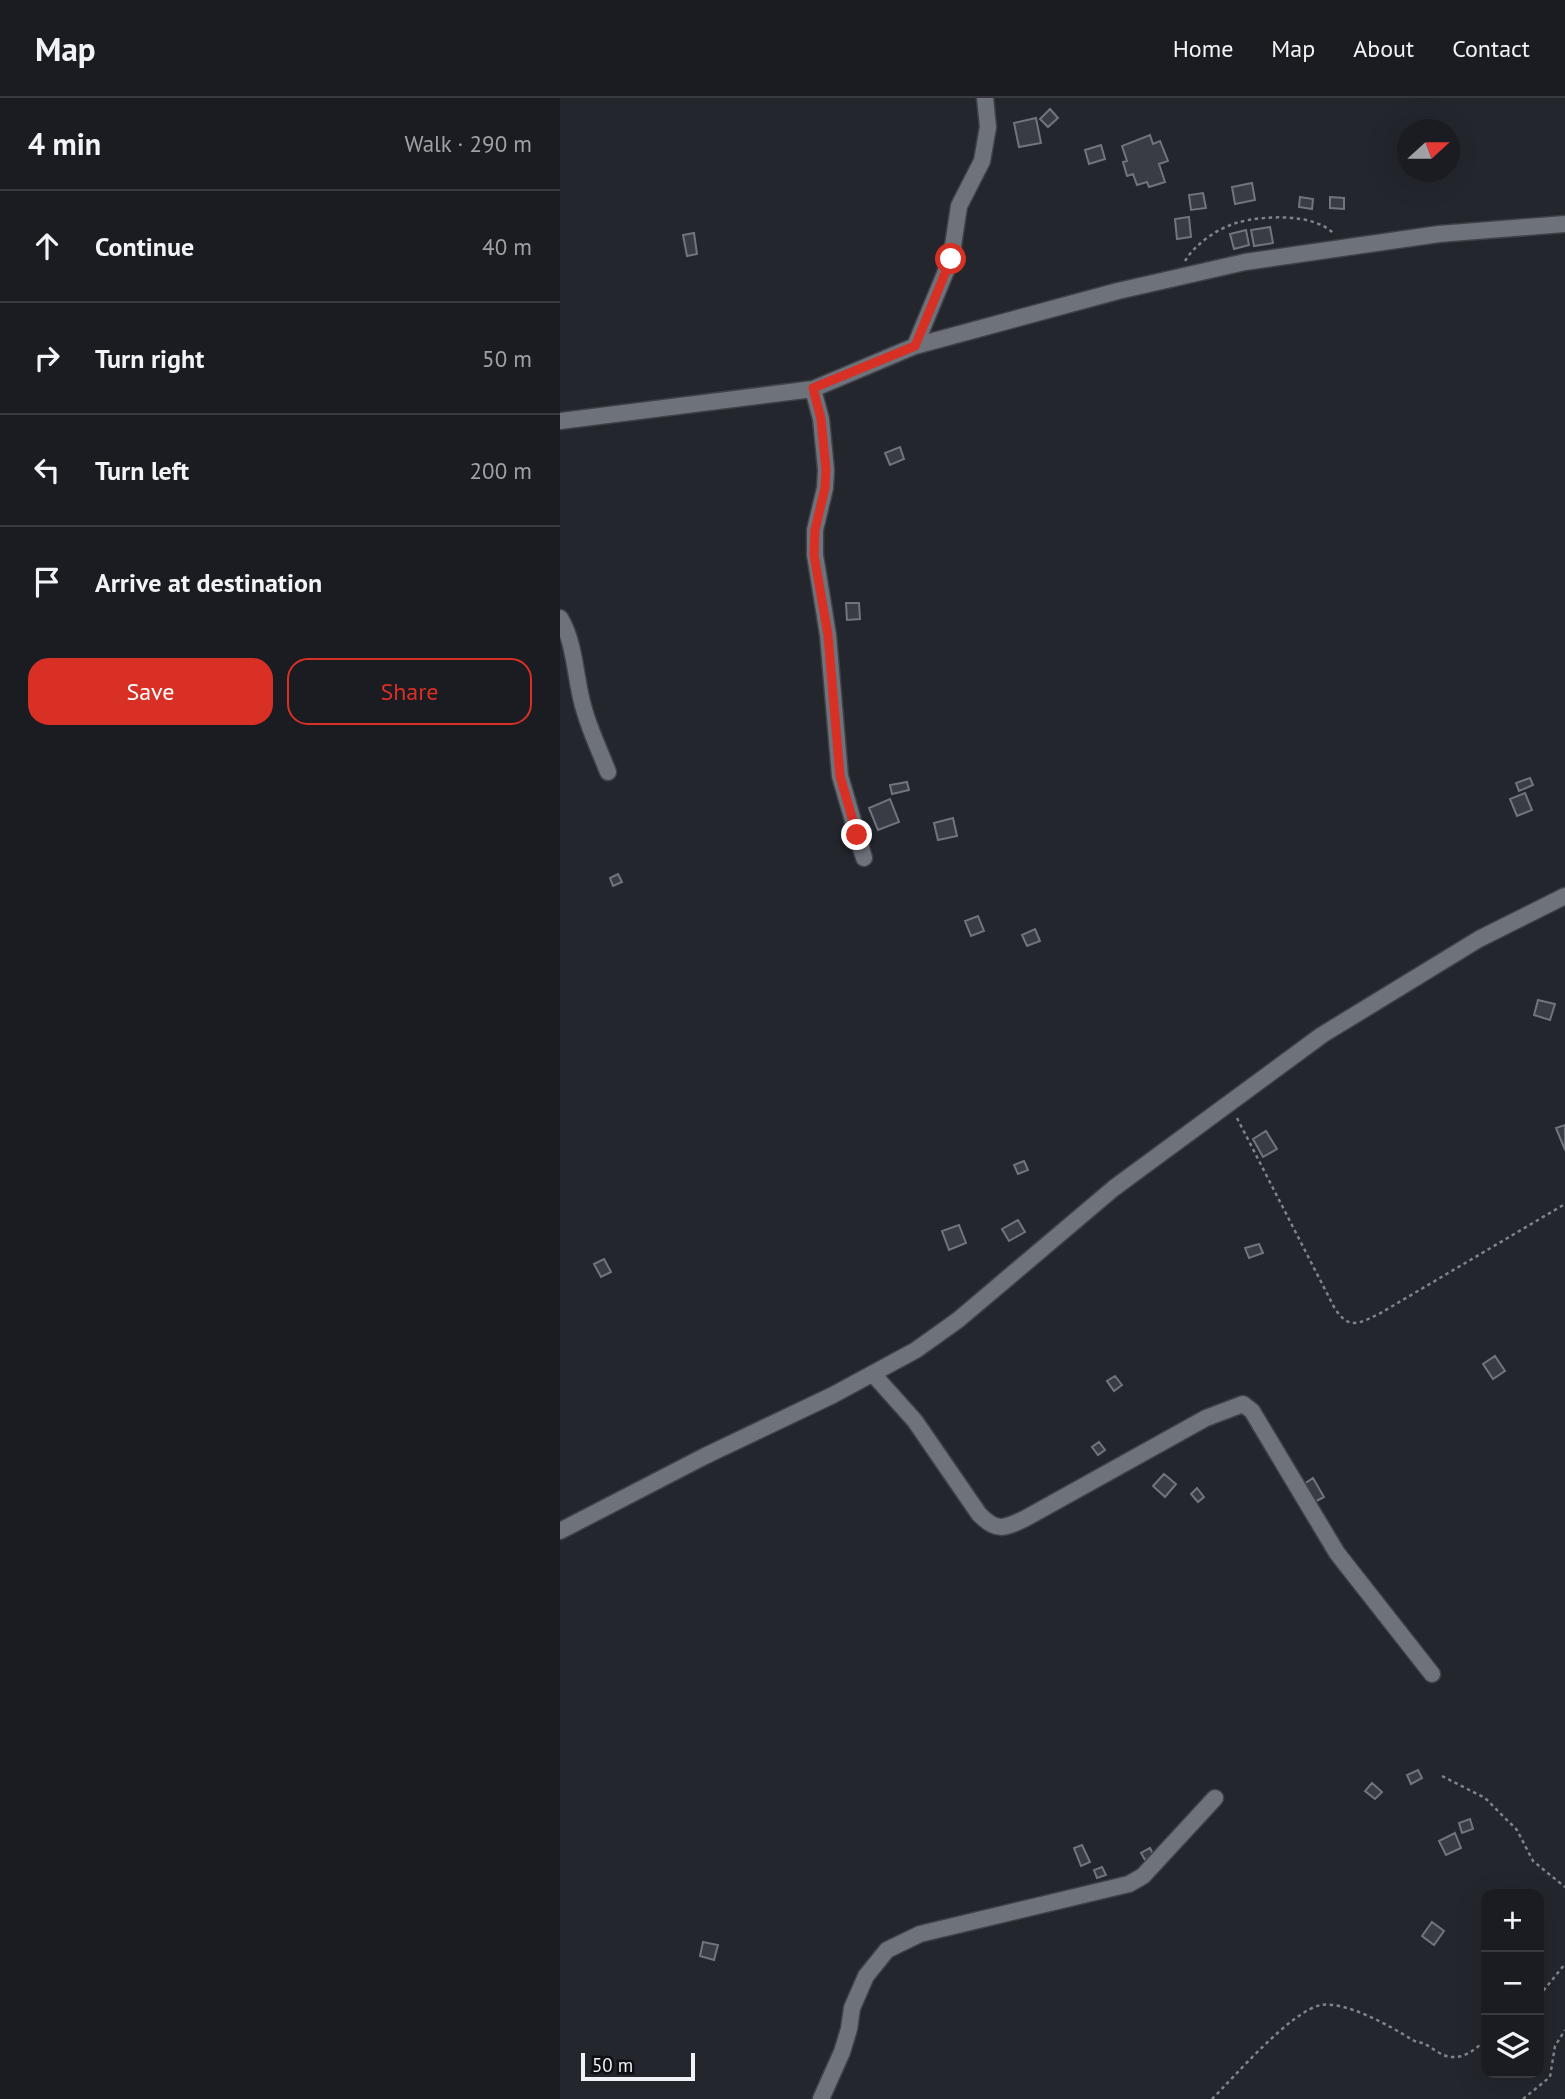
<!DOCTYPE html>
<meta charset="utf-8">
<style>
:root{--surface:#1a1c22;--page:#27292f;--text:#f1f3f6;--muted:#9fa1a5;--line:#383a40;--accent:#d93025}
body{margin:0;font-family:"PT Sans",sans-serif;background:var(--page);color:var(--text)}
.controls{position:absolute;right:21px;bottom:21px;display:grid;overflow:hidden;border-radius:14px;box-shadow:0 7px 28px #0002}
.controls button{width:63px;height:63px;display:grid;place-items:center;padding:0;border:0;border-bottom:2px solid var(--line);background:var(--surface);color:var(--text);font:35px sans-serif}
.compass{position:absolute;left:837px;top:21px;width:63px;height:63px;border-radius:50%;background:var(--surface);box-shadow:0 7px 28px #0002;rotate:69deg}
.scale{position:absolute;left:21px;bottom:18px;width:114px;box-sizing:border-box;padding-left:7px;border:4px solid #f0f2f7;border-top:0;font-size:19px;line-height:24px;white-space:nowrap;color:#f0f2f7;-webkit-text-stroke:5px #0e0f12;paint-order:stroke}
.stop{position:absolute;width:21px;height:21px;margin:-16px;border:5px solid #d93025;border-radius:50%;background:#fff}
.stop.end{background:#d93025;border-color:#fff;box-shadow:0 2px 7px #0008}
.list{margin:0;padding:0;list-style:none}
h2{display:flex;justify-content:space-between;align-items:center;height:91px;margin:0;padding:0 28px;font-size:30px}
h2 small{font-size:23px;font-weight:400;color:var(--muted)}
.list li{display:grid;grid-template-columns:46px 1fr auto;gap:21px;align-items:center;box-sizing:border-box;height:112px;padding:0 28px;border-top:2px solid var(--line)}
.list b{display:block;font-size:26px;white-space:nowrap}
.list em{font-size:23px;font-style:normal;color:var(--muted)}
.actions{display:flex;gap:14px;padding:21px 28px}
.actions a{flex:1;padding:16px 0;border:2px solid var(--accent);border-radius:21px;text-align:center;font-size:24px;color:var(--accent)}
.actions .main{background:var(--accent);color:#fff}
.icon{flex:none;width:38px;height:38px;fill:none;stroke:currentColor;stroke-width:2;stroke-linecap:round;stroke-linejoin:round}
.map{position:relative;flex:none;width:1005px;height:2001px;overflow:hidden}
header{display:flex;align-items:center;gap:42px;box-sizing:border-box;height:98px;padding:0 35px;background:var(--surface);border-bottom:2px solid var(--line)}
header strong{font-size:33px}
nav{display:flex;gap:38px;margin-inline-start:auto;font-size:24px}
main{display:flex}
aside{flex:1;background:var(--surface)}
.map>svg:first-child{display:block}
</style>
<header>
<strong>Map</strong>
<nav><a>Home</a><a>Map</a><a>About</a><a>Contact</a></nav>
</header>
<main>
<aside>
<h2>4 min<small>Walk · 290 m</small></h2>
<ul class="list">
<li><svg class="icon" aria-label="ahead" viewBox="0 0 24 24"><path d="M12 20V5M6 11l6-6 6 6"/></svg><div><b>Continue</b></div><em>40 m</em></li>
<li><svg class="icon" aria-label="right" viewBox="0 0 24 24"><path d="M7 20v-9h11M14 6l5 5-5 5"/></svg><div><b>Turn right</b></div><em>50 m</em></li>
<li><svg class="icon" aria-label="left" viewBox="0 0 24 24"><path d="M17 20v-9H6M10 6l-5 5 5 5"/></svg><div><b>Turn left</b></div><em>200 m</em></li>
<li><svg class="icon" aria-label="arrive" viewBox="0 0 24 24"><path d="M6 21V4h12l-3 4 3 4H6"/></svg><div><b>Arrive at destination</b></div></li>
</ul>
<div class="actions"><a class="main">Save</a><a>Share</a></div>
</aside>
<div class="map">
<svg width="1005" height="2001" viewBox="0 0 1005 2001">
<rect width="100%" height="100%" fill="#23262d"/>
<path fill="#393c44" stroke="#71747c" stroke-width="2" d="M490,11L498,20L488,29L480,21Z
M476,20L481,45L459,49L454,25Z
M590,37L593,46L600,43L608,63L599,66L605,84L589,89L587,84L577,87L573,76L567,78L563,64L567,63L562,48Z
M541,47L545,61L529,66L525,52Z
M692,85L695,102L675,106L672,89Z
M643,95L646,110L631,112L629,97Z
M740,99L753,101L752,111L739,109Z
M770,99L784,100V111L770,110Z
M629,119L631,139L617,141L615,121Z
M710,129L713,145L694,148L691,132Z
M686,132L689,147L674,151L670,136Z
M134,135L137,156L127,158L123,137Z
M340,349L344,361L330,367L325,355Z
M286,505H299L300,521L287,522Z
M970,680L973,687L959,693L956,685Z
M347,684L349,692L332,696L330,687Z
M965,695L972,712L957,718L950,701Z
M330,701L339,724L318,732L309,710Z
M393,720L397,738L378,742L374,725Z
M58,776L62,784L53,788L50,780Z
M418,818L424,833L411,838L405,823Z
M475,831L480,843L467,848L462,837Z
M978,902L995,906L990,922L974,917Z
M1005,1027V1052L996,1030Z
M706,1033L717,1051L703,1059L693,1041Z
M464,1063L468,1072L458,1076L454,1067Z
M458,1122L465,1134L449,1143L442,1131Z
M399,1127L406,1145L389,1152L382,1133Z
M699,1146L703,1155L689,1160L685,1150Z
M44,1161L51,1174L41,1179L34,1166Z
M935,1258L945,1273L933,1281L923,1266Z
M555,1278L562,1287L554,1293L547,1283Z
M539,1344L545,1352L538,1357L532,1349Z
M604,1376L616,1386L605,1399L593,1388Z
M753,1380L764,1399L751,1406L741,1388Z
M637,1390L644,1399L638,1404L631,1396Z
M858,1672L862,1680L851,1686L847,1677Z
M812,1685L822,1694L815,1701L805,1693Z
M910,1721L913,1731L902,1735L899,1725Z
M895,1735L901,1750L886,1757L879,1743Z
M522,1747L530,1764L521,1768L514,1750Z
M590,1750L594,1758L585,1762L581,1755Z
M542,1769L546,1777L537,1780L534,1772Z
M872,1824L884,1833L874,1847L862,1838Z
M143,1844L158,1847L154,1862L140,1858Z"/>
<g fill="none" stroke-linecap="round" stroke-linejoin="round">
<defs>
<path id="minor" d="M355,248L391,161L399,108L422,63L428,29L425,0
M253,291L261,321L266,372L265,390L255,432V457L268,537L280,678L304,760
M0,323L253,291L355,248L558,193L685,164L879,136L1005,126
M0,520C16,546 15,583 24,611C30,633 40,653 48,674
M313,1276L355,1323L419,1416C437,1435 445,1430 466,1420L646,1320L683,1306L692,1313L777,1455L872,1576
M0,1433L145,1358L273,1297L356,1252L398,1222L554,1090L762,937L919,841L1005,798
M261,2001L282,1954L289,1931L292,1910L306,1878L327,1852L360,1836L569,1786L583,1778L655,1700"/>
</defs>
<use href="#minor" stroke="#3f4147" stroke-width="19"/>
<path stroke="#808389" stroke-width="2.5" stroke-dasharray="3.5 3.5" stroke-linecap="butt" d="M625,163C635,146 657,131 676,125C702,117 755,115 774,136
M677,1020L774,1209C788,1232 798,1226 819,1216L1005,1106
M882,1678L925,1700L957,1732L973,1763L1005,1789
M979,1898L1005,1866
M652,2001C675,1978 731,1913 761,1907C786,1903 830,1928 851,1941C855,1944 860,1944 865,1946C874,1951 884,1960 894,1959C907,1959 917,1950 926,1941
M963,2001L990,1979L995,1948L1005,1932"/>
<use href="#minor" stroke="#6e727a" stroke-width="16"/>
</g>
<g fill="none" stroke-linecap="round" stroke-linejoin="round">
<path stroke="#d93025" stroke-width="9" d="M297,737L280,678L268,537L254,457L255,432L265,390L266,372L261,321L253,290L355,248L391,161"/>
</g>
</svg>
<div class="controls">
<button>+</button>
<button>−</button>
<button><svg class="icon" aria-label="layers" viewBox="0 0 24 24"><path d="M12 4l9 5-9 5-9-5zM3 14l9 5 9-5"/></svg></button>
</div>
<svg class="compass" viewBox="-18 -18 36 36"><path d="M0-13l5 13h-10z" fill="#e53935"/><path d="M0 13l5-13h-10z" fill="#9fa1a5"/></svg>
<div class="scale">50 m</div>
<div class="stop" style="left:391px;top:161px"></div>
<div class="stop end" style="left:297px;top:737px"></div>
</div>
</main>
